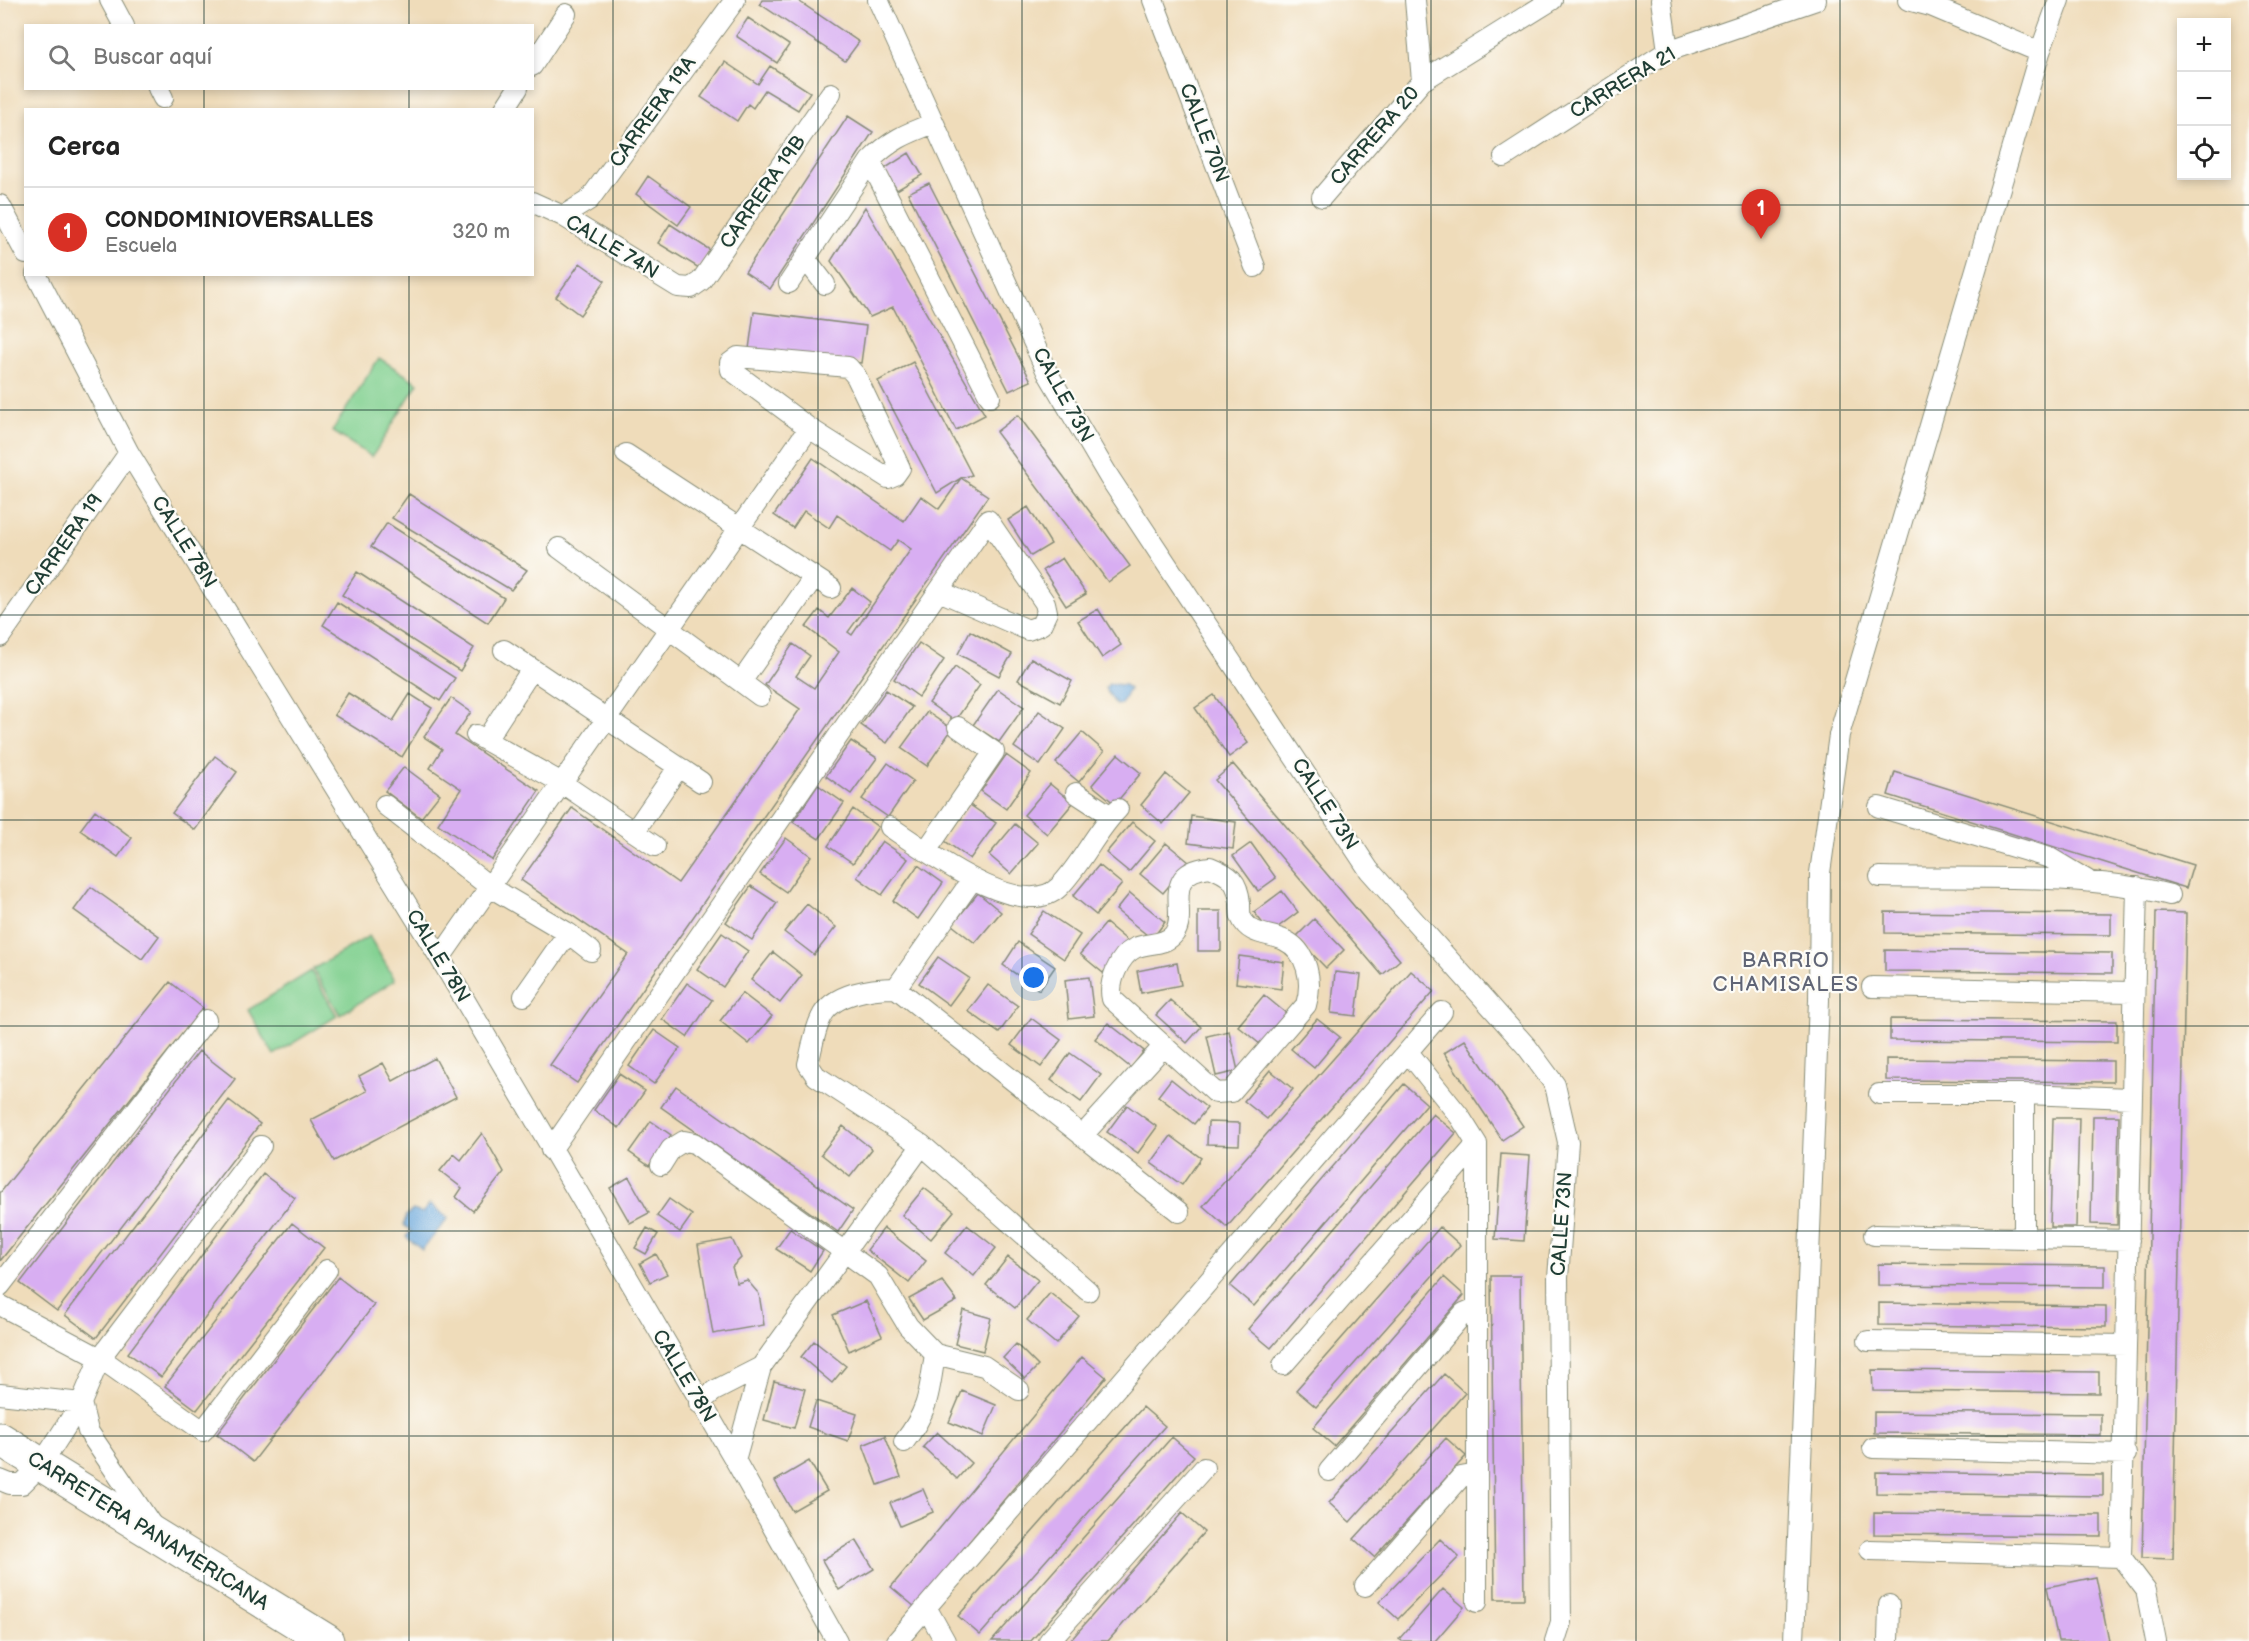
<!DOCTYPE html>
<html lang="es">
<meta charset="utf-8">
<style>
:root{--surface:#fff;--page:#f2f2f2;--text:#222;--muted:#767676;--line:#e0e0e0;--accent:#d93025}
body{margin:0;font-family:"Balsamiq Sans",sans-serif;background:var(--page);color:var(--text)}
.controls{position:absolute;right:18px;top:18px;display:grid;overflow:hidden;border-radius:0px;box-shadow:0 3px 9px #0003}
.controls button{width:54px;height:54px;display:grid;place-items:center;padding:0;border:0;border-bottom:2px solid var(--line);background:var(--surface);color:var(--text);font:30px sans-serif}
.you{position:absolute;left:1034px;top:978px;width:21px;height:21px;margin:-15px;border:4px solid #fff;border-radius:50%;background:#1a73e8;box-shadow:0 0 0 9px #1a73e833}
.badge{display:grid;place-items:center;width:39px;height:39px;border-radius:50%;background:var(--accent);color:#fff;font-size:20px;font-weight:700}
.pin{position:absolute;translate:-50% -50px;filter:drop-shadow(0 2px 3px #0008)}
.pin::after{content:'';position:absolute;top:32px;width:21px;height:18px;background:inherit;clip-path:polygon(0 0,100% 0,50% 100%)}
.list{margin:0;padding:0;list-style:none}
h2{display:flex;justify-content:space-between;align-items:center;height:78px;margin:0;padding:0 24px;font-size:26px}
h2 small{font-size:20px;font-weight:400;color:var(--muted)}
.list li{display:grid;grid-template-columns:39px 1fr auto;gap:18px;align-items:center;box-sizing:border-box;height:90px;padding:0 24px;border-top:2px solid var(--line)}
.list b{display:block;font-size:22px;white-space:nowrap}
.list p{margin:0;font-size:20px;white-space:nowrap;color:var(--muted)}
.list em{font-size:20px;font-style:normal;color:var(--muted)}
.icon{flex:none;width:33px;height:33px;fill:none;stroke:currentColor;stroke-width:2;stroke-linecap:round;stroke-linejoin:round}
.map{position:relative;flex:none;width:2249px;height:1641px;overflow:hidden}
.search{position:absolute;background:var(--surface);box-shadow:0 3px 9px #0003;left:24px;top:24px;width:510px;height:66px;display:flex;align-items:center;gap:15px;box-sizing:border-box;padding:0 21px;border-radius:0px;color:var(--muted);font-size:22px}
.panel{position:absolute;background:var(--surface);box-shadow:0 3px 9px #0003;left:24px;top:108px;width:510px;height:168px;border-radius:0px}
.map>svg:first-child{display:block}
</style>
<div class="map">
<svg width="2249" height="1641" viewBox="0 0 2249 1641">
<rect width="100%" height="100%" fill="#fdfcf7"/>
<filter id="ink" filterUnits="userSpaceOnUse"><feTurbulence type="fractalNoise" baseFrequency=".0167" numOctaves="2"/><feDisplacementMap in="SourceGraphic" scale="12" xChannelSelector="R" yChannelSelector="G"/><feConvolveMatrix kernelMatrix="1 2 1 2 8 2 1 2 1" color-interpolation-filters="sRGB"/></filter>
<filter id="wash" filterUnits="userSpaceOnUse"><feTurbulence type="fractalNoise" baseFrequency=".008" numOctaves="4" result="noise"/><feDisplacementMap in="SourceGraphic" scale="24" xChannelSelector="R" yChannelSelector="G"/><feGaussianBlur stdDeviation="1.35" result="paint"/><feColorMatrix in="noise" values="0 0 0 0 0 0 0 0 0 0 0 0 0 0 0 0 0 1.4 0 .05"/><feComposite in="paint" operator="in"/></filter>
<g filter="url(#wash)">
<rect width="100%" height="100%" fill="#efdcba"/>
<path fill="#81d090" stroke="#508662" stroke-width="1.5" d="M379,358L418,383L372,457L332,431Z
M369,936L395,980L340,1015L313,969Z
M311,971L337,1016L274,1055L248,1010Z"/>
<path fill="#6aa7dc" stroke="#447288" stroke-width="1.5" d="M1109,684L1125,685L1129,689L1121,704L1116,705L1105,688Z
M430,1204L448,1218L422,1250L406,1237L411,1231L404,1225L406,1216L413,1210L422,1213Z"/>
<g id="blocks">
<path fill="#d8aef2" d="M762,0H797L859,42L845,61L760,4Z
M748,18L789,45L777,63L736,36Z
M725,62L758,84L770,66L810,92L798,110L765,90L753,108L748,104L737,121L701,97Z
M848,116L873,132L770,289L745,272Z
M909,153L922,175L897,190L884,169Z
M648,176L691,207L678,225L636,194Z
M929,183L1031,381L1009,391L908,193Z
M865,207L985,415L956,430L893,307L870,317L831,261Z
M670,224L710,250L699,268L658,243Z
M580,263L605,281L580,315L556,297Z
M754,312L866,326L861,363L749,349Z
M913,362L972,475L961,478L937,493L878,381Z
M1018,415L1130,566L1108,582L996,432Z
M813,458L904,521L921,496L939,509L961,478L988,496L577,1083L550,1065L628,954L521,880L572,808L678,883L800,709L765,685L793,644L810,656L796,676L814,688L839,652L806,627L819,610L829,618L852,588L870,602L848,632L852,635L911,549L898,540L890,551L837,515L829,528L804,511L793,528L774,515Z
M409,494L527,570L511,590L392,518Z
M1028,507L1051,544L1031,556L1008,520Z
M387,523L504,598L488,623L371,547Z
M1062,558L1086,594L1066,606L1043,570Z
M357,572L474,648L460,671L342,595Z
M337,602L455,678L440,701L323,625Z
M1098,609L1121,645L1102,658L1078,621Z
M970,631L1012,654L999,676L958,654Z
M919,643L944,660L919,697L894,679Z
M1031,658L1072,681L1060,703L1018,680Z
M955,667L980,685L955,721L929,703Z
M998,689L1024,707L999,742L973,725Z
M886,690L912,707L887,743L861,725Z
M348,693L393,721L410,694L432,708L402,757L334,715Z
M1214,695L1248,743L1229,757L1195,708Z
M451,698L471,712L455,735L539,791L492,860L438,824L461,789L430,768L442,749L424,737Z
M1039,711L1065,729L1040,765L1014,747Z
M927,712L952,729L927,766L901,748Z
M1082,732L1104,751L1079,782L1056,763Z
M851,741L877,758L851,794L826,776Z
M1118,754L1141,773L1115,804L1092,785Z
M1006,755L1031,773L1006,809L981,791Z
M215,756L237,772L195,830L172,813Z
M888,763L913,781L888,817L862,799Z
M1233,764L1400,960L1382,975L1215,780Z
M404,767L440,794L421,818L385,791Z
M1895,772L2193,865L2186,888L1888,795Z
M1166,774L1189,793L1163,824L1141,805Z
M1050,784L1073,803L1047,834L1024,815Z
M818,785L844,803L819,839L793,822Z
M970,805L996,823L970,859L945,841Z
M853,809L878,827L853,863L828,846Z
M95,810L132,838L118,857L80,830Z
M1191,816L1236,822L1233,849L1188,843Z
M1132,822L1155,841L1129,872L1106,853Z
M1015,824L1038,843L1011,874L989,855Z
M786,838L811,856L786,892L760,874Z
M882,841L908,859L882,895L857,877Z
M1166,843L1189,862L1163,893L1140,874Z
M1251,843L1276,878L1258,891L1233,856Z
M918,865L943,883L918,919L893,901Z
M1099,865L1122,884L1096,915L1073,896Z
M751,886L777,903L752,940L726,922Z
M91,887L159,936L142,959L74,910Z
M1282,891L1298,912L1270,933L1254,912Z
M978,893L1001,912L975,943L952,925Z
M1130,893L1165,922L1152,939L1116,910Z
M807,904L836,927L814,955L784,932Z
M1044,911L1080,935L1064,959L1028,934Z
M1198,911H1221V951H1198Z
M1885,912L2111,914V935L1885,933Z
M2156,912L2186,913L2173,1559L2142,1558Z
M1314,919L1344,950L1326,968L1296,937Z
M1106,923L1129,942L1103,973L1080,954Z
M722,933L748,951L723,987L697,969Z
M1018,942L1055,967L1039,990L1003,965Z
M1885,950L2112,953V973L1885,971Z
M773,952L802,975L780,1003L751,980Z
M1239,956L1284,962L1281,989L1236,983Z
M938,957L969,978L949,1005L919,983Z
M1177,963L1181,985L1141,993L1137,971Z
M1411,971L1434,991L1227,1227L1203,1206Z
M1335,972L1361,975L1356,1016L1331,1013Z
M1089,977L1094,1016L1069,1019L1065,980Z
M170,982L203,1008L0,1261V1193Z
M687,983L712,1000L687,1037L662,1019Z
M988,985L1018,1006L999,1033L968,1011Z
M742,993L772,1016L749,1044L720,1021Z
M1264,995L1287,1014L1261,1045L1238,1026Z
M1170,1000L1201,1027L1187,1043L1156,1015Z
M1031,1018L1061,1040L1041,1067L1011,1045Z
M1317,1019L1340,1037L1314,1068L1291,1049Z
M1890,1019L2117,1021V1042L1890,1040Z
M1108,1023L1144,1051L1131,1068L1095,1039Z
M654,1030L680,1048L654,1084L629,1066Z
M1229,1031L1238,1071L1216,1076L1207,1036Z
M1465,1040L1523,1126L1502,1140L1444,1053Z
M199,1051L235,1079L57,1311L20,1283Z
M1070,1053L1101,1075L1081,1102L1051,1080Z
M435,1058L456,1097L334,1161L311,1120L367,1091L359,1076L383,1063L393,1081Z
M1886,1059L2113,1061V1082L1886,1080Z
M1270,1070L1293,1089L1267,1119L1244,1101Z
M619,1074L645,1091L619,1128L594,1110Z
M1171,1079L1207,1108L1194,1124L1158,1096Z
M1404,1084L1427,1104L1254,1306L1230,1286Z
M676,1086L853,1210L838,1232L661,1107Z
M229,1100L260,1124L96,1338L65,1315Z
M1127,1105L1157,1127L1138,1153L1107,1132Z
M1433,1114L1456,1133L1271,1348L1248,1329Z
M2093,1116H2119L2117,1225L2091,1224Z
M2053,1118H2079L2076,1227H2050Z
M651,1121L671,1135L649,1166L629,1152Z
M1208,1122L1240,1123L1239,1145L1207,1144Z
M843,1126L872,1149L850,1177L821,1154Z
M482,1133L504,1172L473,1211L456,1197L462,1188L440,1171L454,1154L461,1160Z
M1171,1136L1201,1158L1182,1185L1151,1163Z
M1501,1154L1530,1156L1524,1241L1495,1239Z
M263,1174L295,1198L161,1377L128,1353Z
M629,1177L649,1213L630,1223L610,1188Z
M924,1188L954,1211L931,1239L902,1215Z
M669,1199L692,1215L680,1232L657,1216Z
M292,1223L324,1248L197,1410L165,1386Z
M967,1225L996,1248L974,1276L945,1253Z
M1440,1227L1460,1245L1316,1407L1296,1390Z
M647,1228L658,1234L646,1254L635,1248Z
M884,1228L926,1261L909,1283L867,1250Z
M790,1229L823,1251L810,1271L776,1249Z
M732,1239L741,1258L732,1267L737,1283L747,1280L759,1294L764,1325L713,1334L698,1245Z
M656,1254L667,1274L650,1282L640,1263Z
M1008,1257L1038,1280L1015,1308L986,1285Z
M1878,1264L2105,1266V1287L1878,1285Z
M1491,1276H1520L1524,1599H1495Z
M338,1277L374,1305L253,1462L217,1434Z
M1444,1277L1464,1295L1334,1446L1313,1428Z
M942,1281L957,1301L923,1320L909,1299Z
M1050,1293L1079,1316L1056,1344L1027,1320Z
M866,1301L882,1336L849,1351L833,1315Z
M1879,1303L2106,1306V1327L1879,1325Z
M963,1310L991,1318L983,1351L955,1344Z
M814,1341L846,1366L832,1383L801,1357Z
M1016,1344L1038,1366L1025,1379L1003,1358Z
M1082,1357L1106,1377L915,1607L891,1587Z
M1872,1370L2099,1372V1393L1873,1391Z
M1444,1374L1465,1393L1350,1522L1329,1503Z
M774,1381L805,1389L794,1428L764,1420Z
M962,1391L996,1405L983,1436L949,1422Z
M816,1401L857,1414L848,1441L808,1427Z
M1143,1407L1165,1426L980,1635L958,1616Z
M1874,1412L2101,1414V1435L1874,1433Z
M937,1432L971,1463L957,1479L923,1447Z
M885,1436L901,1477L878,1485L863,1445Z
M1172,1437L1194,1456L1031,1641H992Z
M1446,1438L1466,1456L1374,1557L1354,1539Z
M809,1461L827,1491L792,1511L775,1481Z
M1876,1472L2103,1475V1496L1876,1493Z
M923,1489L933,1512L900,1526L890,1503Z
M1182,1513L1204,1532L1108,1641H1070Z
M1874,1513L2101,1515V1536L1874,1534Z
M1440,1539L1459,1557L1398,1619L1379,1602Z
M856,1540L874,1569L839,1590L822,1560Z
M2096,1577L2109,1641H2058L2047,1587Z
M1443,1589L1464,1607L1435,1641H1402L1399,1639Z"/>
</g>
</g>
<g filter="url(#ink)">
<use href="#blocks" fill-opacity="0" stroke="#878c77" stroke-width="1.5"/>
<g fill="none" stroke-linecap="round" stroke-linejoin="round">
<defs>
<path id="street" d="M110,0L124,26
M878,0L1047,372L1109,477L1369,870L1527,1047L1555,1085L1568,1142L1558,1278L1561,1622L1555,1641
M1153,0L1255,267
M1415,0L1422,81
M1661,0L1668,51
M1908,0L1931,6L2040,52
M532,66L566,14
M158,88L163,98
M504,110L518,88
M1504,157L1668,51L1816,0
M870,161L990,397
M1322,197L1422,81L1552,0
M532,202L563,216L678,287L691,288L701,281L831,93
M0,205L26,254
M563,216L589,200L735,0
M805,258L825,284
M36,274L129,453L440,958L735,1460L837,1641
M789,283L870,161C889,141 907,133 932,124
M738,357L848,367L856,376L900,468L895,475L888,478L809,428L731,370L730,363Z
M626,454L831,588
M559,548L760,696
M0,637L129,453
M504,650L701,782
M741,682L814,577
M476,735L562,783L655,846
M486,740L532,669
M1076,793L1111,816
M385,805L490,887L568,933L591,951
M1879,807L2050,858L2087,880
M890,827C924,849 1021,924 1059,887C1082,864 1095,832 1118,809
M634,832L678,768
M926,851L994,752L958,727
M1210,867C1230,875 1238,881 1240,903C1240,907 1240,914 1241,917C1249,936 1269,933 1284,940C1308,951 1313,982 1306,1005L1231,1092L1216,1093L1112,999C1108,982 1119,956 1135,948C1147,942 1165,946 1174,934C1190,913 1158,873 1210,867Z
M1880,877C1972,879 2081,872 2170,895
M2137,887L2121,1557L2146,1590L2156,1641
M440,958L809,428
M1872,987L2133,992
M896,988L972,880
M524,996L568,933
M1408,1052L1460,1117L1477,1144V1602
M1879,1094H2024L2131,1098
M1082,1136L1163,1047
M551,1150L988,520L1045,603L1047,612L1041,625L1028,630L939,591
M661,1165L671,1149L684,1141L694,1143L878,1276L908,1326L935,1354L984,1366L1019,1390
M1874,1235L2129,1240
M2024,1238V1094
M0,1286L206,1020
M1088,1291L922,1145L816,1076L808,1064C812,1049 814,1032 821,1018C832,993 872,988 896,988L1179,1212
M0,1305L100,1358L203,1431L327,1270
M1868,1341L2126,1345
M1283,1365L1477,1144
M0,1394L81,1403
M81,1403L88,1431L151,1524
M699,1403L714,1391L761,1367
M904,1442C929,1410 929,1393 935,1354
M1873,1448L2126,1454
M735,1460L761,1367L922,1145
M1329,1471L1464,1313L1476,1308
M0,1480L10,1484H22L41,1465L81,1403L100,1358L261,1146
M1870,1550L2121,1557
M1365,1586L1461,1477L1477,1474
M926,1607L945,1641
M897,1641L1442,1012
M1049,1641L1204,1468
M1794,1641L1819,1000L1820,873L1839,735L2040,52L2059,0
M1888,1641L1889,1605"/>
<path id="highway" d="M0,1439L327,1641"/>
</defs>
<use href="#street" stroke="#878c77" stroke-width="22"/>
<use href="#highway" stroke="#878c77" stroke-width="35"/>
<use href="#street" stroke="#fff" stroke-width="20"/>
<use href="#highway" stroke="#fff" stroke-width="33"/>
</g>
</g>
<path fill="none" stroke="#1f3d34" stroke-width="1.5" stroke-opacity="0.55" d="M204,0V26M409,0V26M613,0V1641M818,0V1641M1022,0V1641M1227,0V1641M1431,0V1641M1636,0V1641M1840,0V1641M2045,0V1641M204,88V110M409,88V110M0,205H26M532,205H2249M204,274V1641M409,274V1641M0,410H2249M0,615H2249M0,820H2249M0,1026H2249M0,1231H2249M0,1436H2249"/>
<g text-anchor="middle" dominant-baseline="central" stroke-width="4.5" stroke-linejoin="round" paint-order="stroke">
<g font-size="20" fill="#1f3d34" stroke="#fdfcf7">
<text transform="translate(1623 83) rotate(-31)">CARRERA 21</text>
<text transform="translate(653 112) rotate(-54)">CARRERA 19A</text>
<text transform="translate(1204 133) rotate(69)">CALLE 70N</text>
<text transform="translate(1375 136) rotate(-49)">CARRERA 20</text>
<text transform="translate(763 192) rotate(-55)">CARRERA 19B</text>
<text transform="translate(612 247) rotate(31)">CALLE 74N</text>
<text transform="translate(1063 395) rotate(61)">CALLE 73N</text>
<text transform="translate(184 542) rotate(58)">CALLE 78N</text>
<text transform="translate(64 545) rotate(-55)">CARRERA 19</text>
<text transform="translate(1325 804) rotate(57)">CALLE 73N</text>
<text transform="translate(438 956) rotate(59)">CALLE 78N</text>
<text transform="translate(1562 1224) rotate(-86)">CALLE 73N</text>
<text transform="translate(684 1376) rotate(59)">CALLE 78N</text>
<text transform="translate(148 1531) rotate(32)">CARRETERA PANAMERICANA</text>
</g>
<g font-size="21" letter-spacing="1.5" fill="#606576" stroke="#fdfcf7">
<text x="1786" y="960">BARRIO<tspan x="1786" dy="24">CHAMISALES</tspan></text>
</g>
</g>
</svg>
<div class="controls">
<button>+</button>
<button>−</button>
<button><svg class="icon" aria-label="locate" viewBox="0 0 24 24"><circle cx="12" cy="12" r="6"/><path d="M12 2v4M12 18v4M2 12h4M18 12h4"/></svg></button>
</div>
<div class="you"></div>
<div class="pin badge" style="left:1761px;top:239px">1</div>
<div class="search"><svg class="icon" aria-label="search" viewBox="0 0 24 24"><circle cx="10" cy="10" r="6"/><path d="M15 15l6 6"/></svg>Buscar aquí</div>
<section class="panel">
<h2>Cerca<small></small></h2>
<ul class="list">
<li><span class="badge">1</span><div><b>CONDOMINIOVERSALLES</b><p>Escuela</p></div><em>320 m</em></li>
</ul>
</section>
</div>
